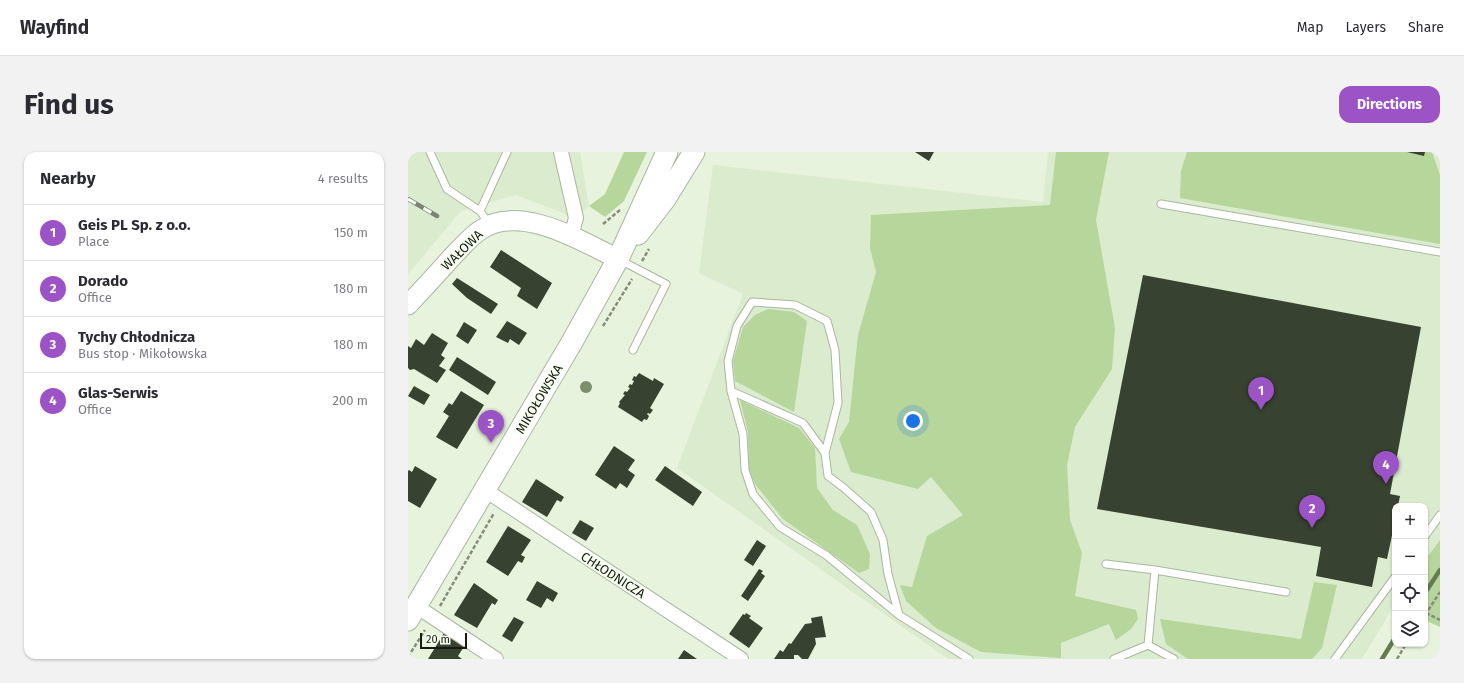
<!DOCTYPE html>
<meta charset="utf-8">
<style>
:root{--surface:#fff;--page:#f2f2f3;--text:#2b2b33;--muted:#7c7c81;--line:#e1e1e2;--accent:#9b53c6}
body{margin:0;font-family:"Fira Sans",sans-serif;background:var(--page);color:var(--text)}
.controls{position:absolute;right:12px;bottom:12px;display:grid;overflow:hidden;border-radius:8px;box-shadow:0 1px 3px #0004}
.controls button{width:36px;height:36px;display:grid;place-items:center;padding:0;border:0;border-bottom:1px solid var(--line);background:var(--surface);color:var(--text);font:20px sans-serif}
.scale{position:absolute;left:12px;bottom:10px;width:47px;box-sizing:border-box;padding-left:4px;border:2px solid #171b13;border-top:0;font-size:11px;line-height:14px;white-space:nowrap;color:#171b13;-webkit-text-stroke:3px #f7fff1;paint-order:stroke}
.you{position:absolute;left:505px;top:269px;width:14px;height:14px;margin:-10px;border:3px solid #fff;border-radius:50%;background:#1a73e8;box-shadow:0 0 0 6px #1a73e833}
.badge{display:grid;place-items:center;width:26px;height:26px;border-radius:50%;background:var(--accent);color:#fff;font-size:13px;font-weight:700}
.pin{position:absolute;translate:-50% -33px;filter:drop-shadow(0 1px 2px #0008)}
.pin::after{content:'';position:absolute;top:21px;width:14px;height:12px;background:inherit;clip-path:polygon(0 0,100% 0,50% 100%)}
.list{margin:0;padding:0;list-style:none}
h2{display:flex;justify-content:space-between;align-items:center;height:52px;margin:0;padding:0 16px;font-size:17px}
h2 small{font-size:13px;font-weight:400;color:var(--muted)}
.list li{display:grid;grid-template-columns:26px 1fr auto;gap:12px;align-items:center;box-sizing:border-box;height:56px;padding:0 16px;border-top:1px solid var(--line)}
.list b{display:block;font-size:15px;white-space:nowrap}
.list p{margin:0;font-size:13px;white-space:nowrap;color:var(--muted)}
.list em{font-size:13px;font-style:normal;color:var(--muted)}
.icon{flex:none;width:22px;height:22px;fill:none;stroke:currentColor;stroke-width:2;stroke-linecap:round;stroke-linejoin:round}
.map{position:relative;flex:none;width:1032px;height:507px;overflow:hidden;border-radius:12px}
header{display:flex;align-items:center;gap:24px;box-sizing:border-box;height:56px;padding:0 20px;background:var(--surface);border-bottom:1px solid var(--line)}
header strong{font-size:19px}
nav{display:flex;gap:22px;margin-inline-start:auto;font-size:14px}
.intro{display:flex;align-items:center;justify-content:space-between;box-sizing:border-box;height:96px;padding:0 24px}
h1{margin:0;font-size:28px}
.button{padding:10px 18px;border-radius:12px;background:var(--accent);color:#fff;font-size:14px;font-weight:700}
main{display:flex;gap:24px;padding:0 24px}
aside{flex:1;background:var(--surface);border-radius:12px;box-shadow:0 1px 3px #0004}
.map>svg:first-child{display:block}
</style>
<header>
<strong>Wayfind</strong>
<nav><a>Map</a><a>Layers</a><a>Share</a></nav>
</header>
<div class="intro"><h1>Find us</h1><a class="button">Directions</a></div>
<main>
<aside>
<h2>Nearby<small>4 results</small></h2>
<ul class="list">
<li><span class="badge">1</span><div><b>Geis PL Sp. z o.o.</b><p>Place</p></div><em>150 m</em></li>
<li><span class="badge">2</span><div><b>Dorado</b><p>Office</p></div><em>180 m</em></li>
<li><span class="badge">3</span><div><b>Tychy Chłodnicza</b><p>Bus stop · Mikołowska</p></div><em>180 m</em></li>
<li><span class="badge">4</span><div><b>Glas-Serwis</b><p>Office</p></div><em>200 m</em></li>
</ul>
</aside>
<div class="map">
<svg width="1032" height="507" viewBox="0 0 1032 507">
<rect width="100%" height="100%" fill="#e7f3dd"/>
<path fill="#dbebce" d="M0,0H172L181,54L168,66L108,43L53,59L0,122Z
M640,0H1032V388L1017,408V354H987V452L954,507H540L269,316L335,142L291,121L305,13L635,50Z"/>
<path fill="#b6d69b" d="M216,0H239L216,49L197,65L181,54L197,42Z
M648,0H701L688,68L707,176L704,217L667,275L659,313L662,368L674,401L667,444L728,458L730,467L723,477L708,488L701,472L653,491V506L573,500L528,476L498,449L492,433L504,435L519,384L555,363L523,325L510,337L443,320L431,287L441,270L450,183L468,120L462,96L463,63L642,53Z
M779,0H1024L1032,23V92L772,46L773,19Z
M360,157L386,160L399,169L386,260L327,229L325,209L335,175L347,163Z
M332,248L391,276L407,296L409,336L425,358L449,373L462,402L461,417L451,421L375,367L347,332L341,317L340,280Z
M1032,388V475L1021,470L1017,465V408Z
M906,430L929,433L914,496L904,507H780L758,492L752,467L893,487Z"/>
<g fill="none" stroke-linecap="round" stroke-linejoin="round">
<path stroke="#657c50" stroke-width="4.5" d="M1017,441L1032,418
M974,507L987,486"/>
</g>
<path fill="#384230" d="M507,0H526L521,9Z
M999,0H1017L1016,4Z
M93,98L144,131L129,157L109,144L113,136L82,115Z
M735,123L1013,175L982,342L992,344L990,354H987V369L979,407L970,405L964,435L908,424L913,395L689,357Z
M49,126L90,152L83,162L59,146L44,132Z
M99,169L119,181L111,193L102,187L100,191L88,185Z
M56,170L69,178L60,192L48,184Z
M24,181L40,191L33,203L37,206L31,214L38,218L29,231L6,217L2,218L0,216V194L3,196L8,187L16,193Z
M49,205L88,230L80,243L41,218Z
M231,221L245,229L246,226L256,232L242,256L245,258L242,262L240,261L239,262L241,264L239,268L236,267L234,270L210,255L212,251L211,250L217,243L215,242L217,239L219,240L222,236L220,235L222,232L224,233L226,229L224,228L226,224L228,225Z
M6,234L22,243L16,253L0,244Z
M53,239L76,253L49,297L28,285L41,264L35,260L41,251L44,253Z
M206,294L227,308L220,318L227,323L219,336L212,331L208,337L187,323Z
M7,314L29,327L12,356L0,349V319L1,318L4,320Z
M257,314L294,340L285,354L247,328Z
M128,327L156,345L153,350L149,348L139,365L114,350Z
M172,368L186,376L178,389L164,381Z
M100,374L123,388L113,403L117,405L114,411L110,409L100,424L78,410Z
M349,388L358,394L345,414L336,408Z
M351,417L355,419L353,421L357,424L340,449L333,444Z
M129,429L150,441L145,450L139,446L133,456L118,448Z
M66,431L90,448L87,453L84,451L69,476L46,463Z
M338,461L343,464L341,466L355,476L341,496L321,482L335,462L337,463Z
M414,464L418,485L407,486L408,492L400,507H394L390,503H386V507H366L372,498L375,500L381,491L383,492L397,472L404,471L403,466Z
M106,465L116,470L104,490L94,484Z
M36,481L57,493L50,504L54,507H20Z
M276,498L289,507H270Z"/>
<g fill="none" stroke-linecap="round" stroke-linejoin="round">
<defs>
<path id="lane" d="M22,0L39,37L72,59L82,73
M753,52L1032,100
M72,59L99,0
M212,108L258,132L225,198
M323,239L395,271L417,301
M1017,384L1032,363
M698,412L747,418
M491,463L418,403L372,375L345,342L337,318L335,282L323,239L320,209L329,174L344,150L387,153L419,169L427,198L430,251L417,301L420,324L436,336L463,360L475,388L480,422L491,463L561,507
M706,507L740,493
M766,507L740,493L747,418L878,440
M927,507L987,425"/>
<path id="street" d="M153,0L168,66L163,84
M77,338L333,507
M8,454L88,507"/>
<path id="secondary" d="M0,153C14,138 29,122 43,106C52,97 61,86 71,79C111,50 173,89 210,107"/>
<path id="primary" d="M230,82L257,47L286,0
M0,468L164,190L210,107L259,0"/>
</defs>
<use href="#lane" stroke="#aab6a1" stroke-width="9"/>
<use href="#street" stroke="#aab6a1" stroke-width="16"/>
<use href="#secondary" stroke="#aab6a1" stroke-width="21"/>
<use href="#primary" stroke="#aab6a1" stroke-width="23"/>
<path stroke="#858d7e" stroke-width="2.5" stroke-dasharray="4 2" stroke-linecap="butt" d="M195,72L212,58
M234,109L241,97
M195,174L224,127
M32,454L86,361
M1018,461L1032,468
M1017,463L1032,440
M0,505L17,478
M989,507L998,492"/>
<use href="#lane" stroke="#fff" stroke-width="7"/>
<use href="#street" stroke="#fff" stroke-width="14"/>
<use href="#secondary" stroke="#fff" stroke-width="19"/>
<use href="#primary" stroke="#fff" stroke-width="21"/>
<defs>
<path id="rail" d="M0,47L29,64"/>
</defs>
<use href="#rail" stroke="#7c8475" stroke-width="4.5"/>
<use href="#rail" stroke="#f7fff1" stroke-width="3" stroke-dasharray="9" stroke-linecap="butt"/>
</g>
<circle fill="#7d8e6c" cx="178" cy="235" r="6"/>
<g text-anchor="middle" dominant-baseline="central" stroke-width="4" stroke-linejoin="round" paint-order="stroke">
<g font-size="13" fill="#171b13" stroke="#f7fff1">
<text transform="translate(54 98) rotate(-44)">WAŁOWA</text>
<text transform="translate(131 247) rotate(-59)">MIKOŁOWSKA</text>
<text transform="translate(205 423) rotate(33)">CHŁODNICZA</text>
</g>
</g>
</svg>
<div class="controls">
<button>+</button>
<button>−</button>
<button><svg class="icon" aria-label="locate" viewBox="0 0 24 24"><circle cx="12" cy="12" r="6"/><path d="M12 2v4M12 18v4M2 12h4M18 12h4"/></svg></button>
<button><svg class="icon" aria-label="layers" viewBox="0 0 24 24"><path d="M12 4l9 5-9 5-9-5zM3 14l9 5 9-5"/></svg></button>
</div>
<div class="scale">20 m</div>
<div class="you"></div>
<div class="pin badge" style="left:853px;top:258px">1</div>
<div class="pin badge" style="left:904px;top:376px">2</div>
<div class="pin badge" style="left:83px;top:291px">3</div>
<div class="pin badge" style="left:978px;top:332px">4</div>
</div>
</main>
